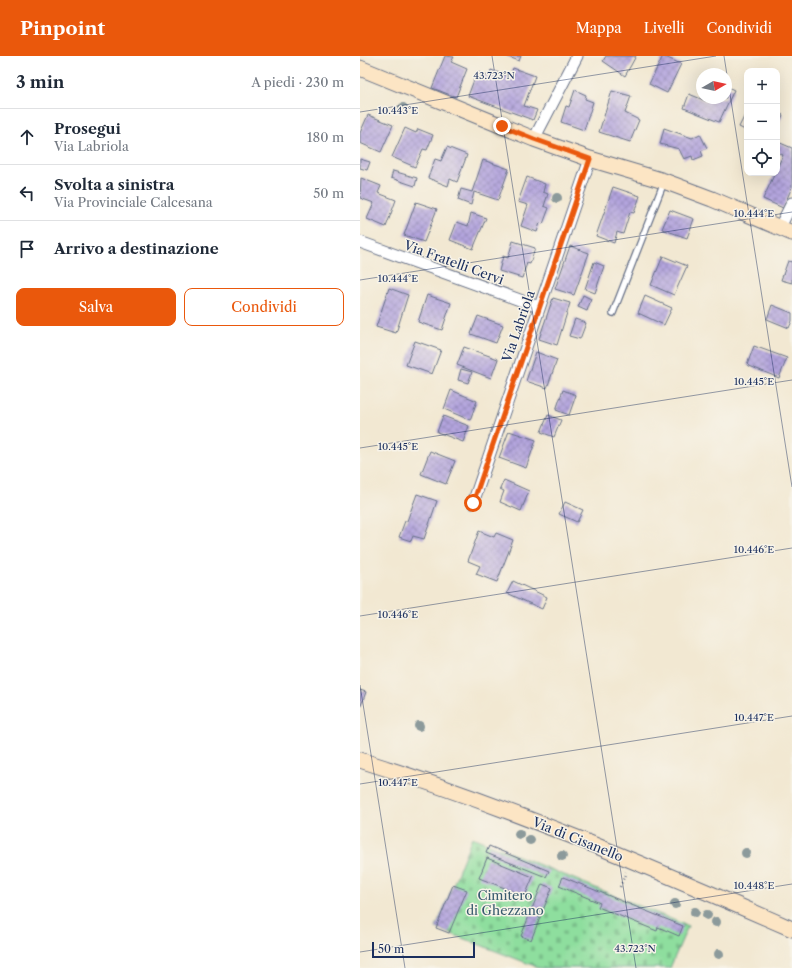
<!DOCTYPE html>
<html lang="it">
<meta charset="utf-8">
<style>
:root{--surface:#fff;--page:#f6f6f7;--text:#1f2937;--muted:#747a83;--line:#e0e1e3;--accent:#ea580c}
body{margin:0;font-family:"Libre Caslon Text",serif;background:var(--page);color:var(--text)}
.controls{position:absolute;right:12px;top:12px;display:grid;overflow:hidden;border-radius:8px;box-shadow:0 4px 16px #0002}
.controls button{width:36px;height:36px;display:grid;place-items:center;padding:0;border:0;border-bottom:1px solid var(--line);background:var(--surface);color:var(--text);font:20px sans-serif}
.compass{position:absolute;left:336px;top:12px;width:36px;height:36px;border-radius:50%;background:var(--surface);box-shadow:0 4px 16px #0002;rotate:81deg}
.scale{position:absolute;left:12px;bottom:10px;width:103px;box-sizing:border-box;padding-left:4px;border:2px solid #1b2f5e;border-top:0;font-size:11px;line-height:14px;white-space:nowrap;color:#1b2f5e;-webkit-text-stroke:3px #f7f3e8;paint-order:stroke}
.stop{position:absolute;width:12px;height:12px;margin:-9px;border:3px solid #ea580c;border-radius:50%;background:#fff}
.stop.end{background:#ea580c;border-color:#fff;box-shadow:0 1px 4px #0008}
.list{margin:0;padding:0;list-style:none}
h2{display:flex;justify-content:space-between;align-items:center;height:52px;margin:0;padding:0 16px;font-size:17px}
h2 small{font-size:13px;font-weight:400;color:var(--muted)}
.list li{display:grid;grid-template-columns:26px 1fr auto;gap:12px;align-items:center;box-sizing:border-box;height:56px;padding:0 16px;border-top:1px solid var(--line)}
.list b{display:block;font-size:15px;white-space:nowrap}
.list p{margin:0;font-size:13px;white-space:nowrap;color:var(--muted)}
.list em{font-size:13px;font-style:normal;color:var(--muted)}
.actions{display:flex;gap:8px;padding:12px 16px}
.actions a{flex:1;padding:9px 0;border:1px solid var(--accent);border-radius:8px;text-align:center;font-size:14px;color:var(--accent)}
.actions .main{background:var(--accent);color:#fff}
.icon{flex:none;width:22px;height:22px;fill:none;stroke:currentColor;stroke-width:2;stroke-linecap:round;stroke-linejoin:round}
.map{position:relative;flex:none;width:432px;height:912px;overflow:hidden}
header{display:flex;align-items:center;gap:24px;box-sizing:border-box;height:56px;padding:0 20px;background:var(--accent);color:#fff}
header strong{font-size:19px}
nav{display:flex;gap:22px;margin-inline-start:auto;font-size:14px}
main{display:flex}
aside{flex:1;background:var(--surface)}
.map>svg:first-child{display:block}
</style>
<header>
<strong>Pinpoint</strong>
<nav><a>Mappa</a><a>Livelli</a><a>Condividi</a></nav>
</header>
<main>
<aside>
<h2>3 min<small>A piedi · 230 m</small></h2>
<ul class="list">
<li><svg class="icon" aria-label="ahead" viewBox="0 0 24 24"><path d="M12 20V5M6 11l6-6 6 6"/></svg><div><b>Prosegui</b><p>Via Labriola</p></div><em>180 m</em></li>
<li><svg class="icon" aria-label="left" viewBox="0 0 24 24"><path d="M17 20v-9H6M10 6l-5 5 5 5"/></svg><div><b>Svolta a sinistra</b><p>Via Provinciale Calcesana</p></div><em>50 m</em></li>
<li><svg class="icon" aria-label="arrive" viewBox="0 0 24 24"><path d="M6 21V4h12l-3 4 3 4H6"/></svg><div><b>Arrivo a destinazione</b></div></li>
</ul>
<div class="actions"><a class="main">Salva</a><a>Condividi</a></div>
</aside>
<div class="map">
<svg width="432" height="912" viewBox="0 0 432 912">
<defs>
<pattern id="cemetery-stones" width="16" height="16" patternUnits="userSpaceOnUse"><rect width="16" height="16" fill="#8ede9e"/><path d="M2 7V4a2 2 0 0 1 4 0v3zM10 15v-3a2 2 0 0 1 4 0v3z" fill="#7abf8a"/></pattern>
<pattern id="building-cross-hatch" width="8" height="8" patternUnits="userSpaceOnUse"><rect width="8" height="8" fill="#b3a4dd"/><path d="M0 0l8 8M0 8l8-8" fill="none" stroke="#9186b6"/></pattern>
</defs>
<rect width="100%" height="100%" fill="#f7f3e8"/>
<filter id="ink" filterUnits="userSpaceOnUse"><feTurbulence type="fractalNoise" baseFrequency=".025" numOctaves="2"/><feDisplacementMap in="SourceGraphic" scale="8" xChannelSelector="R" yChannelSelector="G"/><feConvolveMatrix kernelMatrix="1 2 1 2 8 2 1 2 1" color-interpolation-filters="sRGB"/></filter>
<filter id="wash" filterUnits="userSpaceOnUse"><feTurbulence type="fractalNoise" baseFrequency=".012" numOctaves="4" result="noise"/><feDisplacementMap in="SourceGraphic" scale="16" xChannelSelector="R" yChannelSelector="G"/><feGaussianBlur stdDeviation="0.9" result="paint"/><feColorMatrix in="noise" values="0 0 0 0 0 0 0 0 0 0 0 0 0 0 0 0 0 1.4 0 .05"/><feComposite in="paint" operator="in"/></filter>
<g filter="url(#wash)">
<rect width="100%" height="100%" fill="#f2e8d2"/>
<path fill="url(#cemetery-stones)" stroke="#54867e" d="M112,781L328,870L310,912H180L76,872Z"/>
<g id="blocks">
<path fill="url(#building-cross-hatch)" d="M85,0L94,1L91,6L107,13L96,41L72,32Z
M146,0H161L159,5Z
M246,0H276L265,20L243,5Z
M303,0L321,8L307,37L289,28Z
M153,12L175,20L164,50L177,54L173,64L108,40L117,16L129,20L131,14L150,21Z
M366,30L374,34L359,66L324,52L329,38L346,45L348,42H366Z
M215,34L226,39L225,43L233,46L224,74L201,66L206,50L209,51Z
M252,35L271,40L265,57L279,64L270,86L239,76Z
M387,55V75L379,71Z
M417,56L423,59L417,71Z
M8,59L33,69L21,96L0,87V77Z
M45,72L56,77L58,73L73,79L67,94L63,93L55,111L32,101Z
M304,72L332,82L340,78L347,92L341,95L343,100L333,104L332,100L324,103L319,93L300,88Z
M418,86L432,92V131L423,152L403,143L415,117H417V112L423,99L417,96Z
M87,91L107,99L97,126L90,123L88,130L68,122L75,103L81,105Z
M0,103L10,106L7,114L0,112Z
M123,104L149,113L138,144L114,136L111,149L98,144L101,133L112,136Z
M33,115L57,122L55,130L31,122Z
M167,121L185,128L183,136L188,138L184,150L189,152L183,168L180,167L177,176L161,170L168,149L158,146Z
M1,122L21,130L18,137L36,144L26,171L7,163L14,147L0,142Z
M253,131L280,140L274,157L270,156L263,178L257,176L254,187L236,180Z
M56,146L77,153L64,186L44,179Z
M310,154L334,163L327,182L302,173Z
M111,157L126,162L113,193L90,184L97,166L108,170Z
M153,185L175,192L170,208L167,207L162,222L139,215L143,200L148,202Z
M210,190L229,197L214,239L195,233Z
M303,200L327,210L314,239L291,229Z
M428,205L432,206V227L421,224Z
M234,206L244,210L235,237L225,233Z
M29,232L48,239L36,277L16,271Z
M67,239L91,247L82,274L58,266Z
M223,239L231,243L227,255L218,251Z
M285,240L312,252L304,269L278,257Z
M193,242L210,247L197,289L179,283Z
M412,249L432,257V265L429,272L407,263Z
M118,260L143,269L136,287L111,278Z
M215,263L226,267L220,283L209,280Z
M55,285L81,294L72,318L46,309Z
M394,290L427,302L419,322L387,309Z
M104,291L138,303L131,322L97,309Z
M176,296L197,304L187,332L166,325Z
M101,313L112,316L108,327L98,324Z
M91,334L117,345L110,364L84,353Z
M203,334L216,339L209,359L196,354Z
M188,359L201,364L194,381L181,376Z
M83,360L109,370L103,386L77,376Z
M149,375L176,384L166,412L139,402Z
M70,395L95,405L86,428L61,418Z
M144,424L169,435L161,455L140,446L144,435L140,433Z
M57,438L77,445L64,483L53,480L51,485L39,481L45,465H47Z
M205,446L223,454L217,466L199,458Z
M119,475L134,481L136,477L153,484L137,526L116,518L120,510L108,505Z
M153,525L187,541L182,553L147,537Z
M0,634L6,636L0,652Z
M129,790L189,815L186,821L126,797Z
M127,802L173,821L165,840L119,822Z
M203,821L323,870L319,880L298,871L297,875L238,851L240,847L199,830Z
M182,828L192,832L171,884L161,880Z
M93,829L107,834L89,877L76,872Z"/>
</g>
</g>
<g filter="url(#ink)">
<use href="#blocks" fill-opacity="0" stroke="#667087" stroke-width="1"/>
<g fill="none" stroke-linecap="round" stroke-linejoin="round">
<defs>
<path id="lane" d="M253,257L304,126"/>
<path id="street" d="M174,83L217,0
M420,171L432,147
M0,186L179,251
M113,447L230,103"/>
<path id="secondary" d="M0,12L174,83L230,103L304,125L352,143L432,177
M0,704C148,750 290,811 432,873"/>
</defs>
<use href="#lane" stroke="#667087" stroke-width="8"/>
<use href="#street" stroke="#667087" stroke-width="13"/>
<use href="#secondary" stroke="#667087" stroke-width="17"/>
<path stroke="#667087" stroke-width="2.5" stroke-dasharray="1 3" stroke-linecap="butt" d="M260,831L266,816"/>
<use href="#lane" stroke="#fff" stroke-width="5.5"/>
<use href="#street" stroke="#fff" stroke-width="11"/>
<use href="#secondary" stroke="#fce5c4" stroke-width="15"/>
</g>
<g fill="#8c9a9b">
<circle cx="43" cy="52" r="5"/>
<circle cx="197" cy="142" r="5"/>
<circle cx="59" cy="670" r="5"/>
<circle cx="159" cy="778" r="5"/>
<circle cx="170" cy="784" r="5"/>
<circle cx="386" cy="797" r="5"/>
<circle cx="202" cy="800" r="5"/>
<circle cx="315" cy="848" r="5"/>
<circle cx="335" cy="856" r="5"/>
<circle cx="347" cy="859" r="5"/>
<circle cx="356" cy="866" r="5"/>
<circle cx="359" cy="898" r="5"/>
</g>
</g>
<g fill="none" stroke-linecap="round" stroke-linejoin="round" filter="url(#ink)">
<path stroke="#ea580c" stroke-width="5" d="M113,447L230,103L174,83L142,70"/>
</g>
<path fill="none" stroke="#1b2f5e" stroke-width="1" stroke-opacity="0.45" d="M132,0L276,912M364,0L432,431M0,56L356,0M0,224L432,156M0,392L432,324M0,560L432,492M0,629L45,912M0,728L432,660M0,896L432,828"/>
<g text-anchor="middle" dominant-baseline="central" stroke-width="3" stroke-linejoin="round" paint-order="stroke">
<g font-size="13" fill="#1b2f5e" stroke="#f7f3e8">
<text transform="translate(94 206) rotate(20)">Via Fratelli Cervi</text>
<text transform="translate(158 270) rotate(-71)">Via Labriola</text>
<text transform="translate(218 783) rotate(22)">Via di Cisanello</text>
</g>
<g font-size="13" fill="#385b6e" stroke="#f7f3e8">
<text x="145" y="839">Cimitero<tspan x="145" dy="15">di Ghezzano</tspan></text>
</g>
</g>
<g font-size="10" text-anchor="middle" fill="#1b2f5e" stroke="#f7f3e8" stroke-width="3" stroke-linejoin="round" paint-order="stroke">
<text x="134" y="23">43.723°N</text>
<text x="38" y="58">10.443°E</text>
<text x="394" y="161">10.444°E</text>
<text x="38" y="226">10.444°E</text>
<text x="394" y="329">10.445°E</text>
<text x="38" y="394">10.445°E</text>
<text x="394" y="497">10.446°E</text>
<text x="38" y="562">10.446°E</text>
<text x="394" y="665">10.447°E</text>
<text x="38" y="730">10.447°E</text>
<text x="394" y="833">10.448°E</text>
<text x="275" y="896">43.723°N</text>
</g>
</svg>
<div class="controls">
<button>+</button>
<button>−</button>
<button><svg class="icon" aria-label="locate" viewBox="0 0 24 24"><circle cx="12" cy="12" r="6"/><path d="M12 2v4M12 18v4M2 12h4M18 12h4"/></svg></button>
</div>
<svg class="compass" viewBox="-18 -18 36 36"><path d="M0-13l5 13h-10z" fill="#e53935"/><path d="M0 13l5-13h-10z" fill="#747a83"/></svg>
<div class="scale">50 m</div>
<div class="stop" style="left:113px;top:447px"></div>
<div class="stop end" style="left:142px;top:70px"></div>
</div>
</main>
